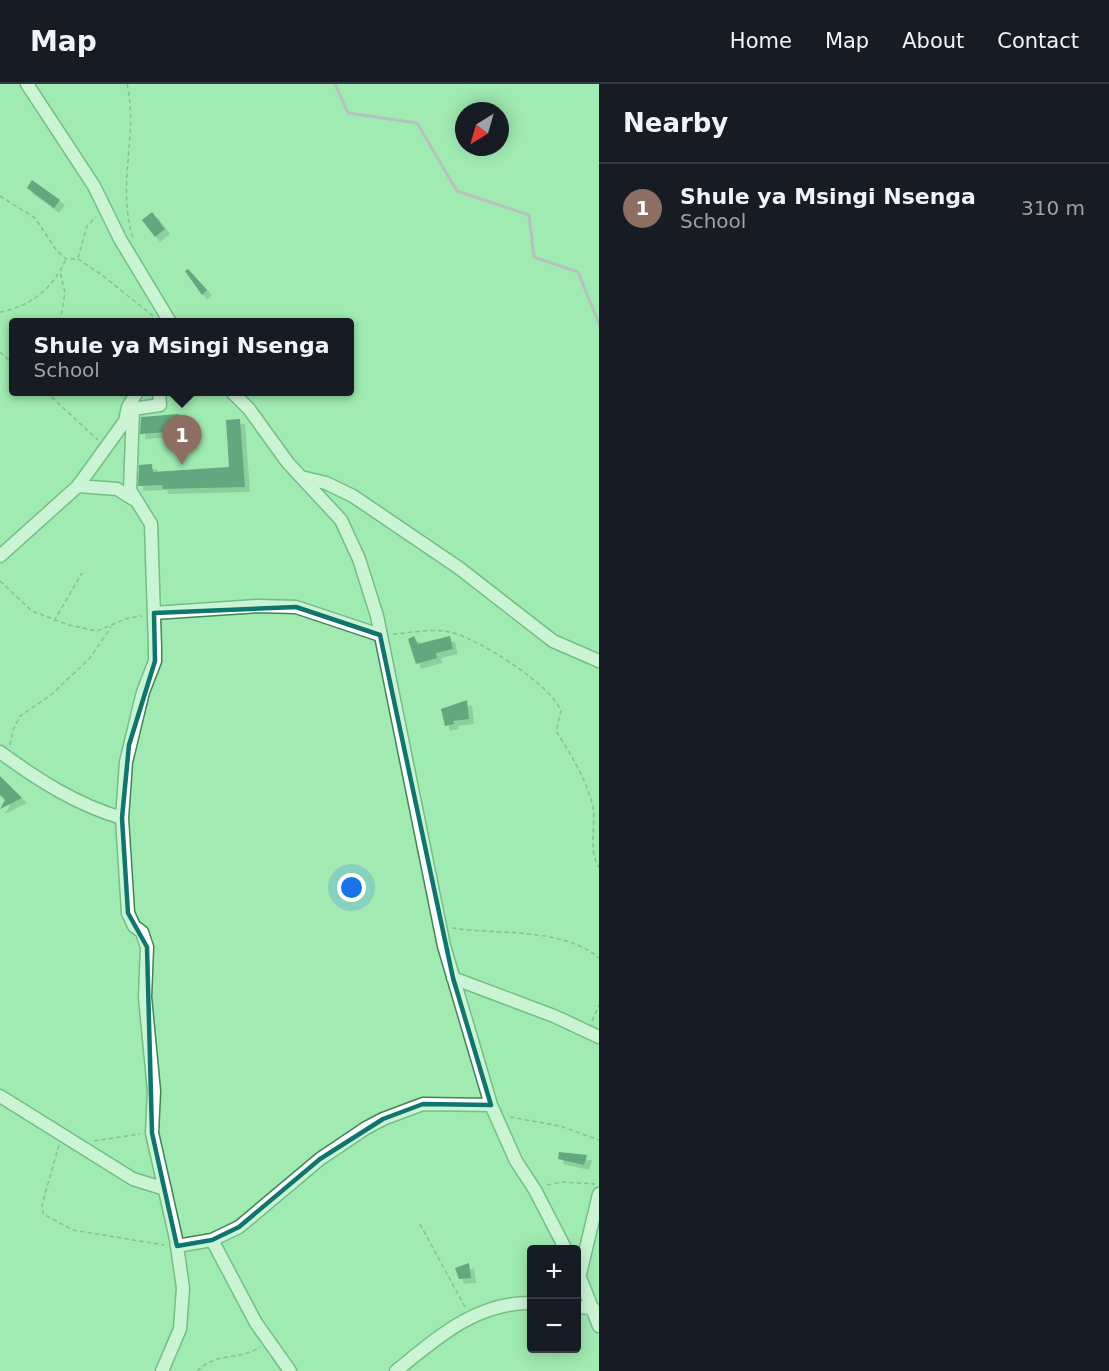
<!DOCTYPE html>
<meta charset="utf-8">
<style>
:root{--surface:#171b24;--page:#242831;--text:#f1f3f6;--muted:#9ea1a6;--line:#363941;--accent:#b45309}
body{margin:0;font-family:"DejaVu Sans",sans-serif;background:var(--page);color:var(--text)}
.controls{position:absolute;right:18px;bottom:18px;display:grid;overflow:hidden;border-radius:6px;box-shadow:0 3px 15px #0003}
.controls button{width:54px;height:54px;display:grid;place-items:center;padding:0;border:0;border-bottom:2px solid var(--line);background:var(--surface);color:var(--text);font:30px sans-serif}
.compass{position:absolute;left:455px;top:18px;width:54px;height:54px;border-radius:50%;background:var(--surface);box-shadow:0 3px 15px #0003;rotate:217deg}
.you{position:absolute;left:352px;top:804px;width:21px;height:21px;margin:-15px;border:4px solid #fff;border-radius:50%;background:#1a73e8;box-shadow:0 0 0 9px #1a73e833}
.badge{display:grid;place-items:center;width:39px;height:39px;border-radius:50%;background:var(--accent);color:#fff;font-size:20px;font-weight:700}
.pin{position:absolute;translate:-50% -50px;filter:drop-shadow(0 2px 3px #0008)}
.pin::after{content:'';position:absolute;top:32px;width:21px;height:18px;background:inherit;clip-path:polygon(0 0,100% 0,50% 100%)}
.popup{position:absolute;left:9px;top:234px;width:345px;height:78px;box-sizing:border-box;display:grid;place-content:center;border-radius:6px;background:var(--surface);filter:drop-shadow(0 2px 4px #0005);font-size:20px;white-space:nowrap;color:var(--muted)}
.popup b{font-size:22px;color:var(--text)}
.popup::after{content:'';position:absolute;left:50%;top:100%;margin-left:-12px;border:12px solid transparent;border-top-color:var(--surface)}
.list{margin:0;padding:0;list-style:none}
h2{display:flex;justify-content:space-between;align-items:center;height:78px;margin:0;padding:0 24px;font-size:26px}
h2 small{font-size:20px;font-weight:400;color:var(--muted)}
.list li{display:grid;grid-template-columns:39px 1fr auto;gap:18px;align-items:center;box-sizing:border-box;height:90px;padding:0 24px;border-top:2px solid var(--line)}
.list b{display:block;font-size:22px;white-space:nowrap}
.list p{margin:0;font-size:20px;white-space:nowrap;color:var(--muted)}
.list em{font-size:20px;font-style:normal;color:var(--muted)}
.map{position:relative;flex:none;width:599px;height:1287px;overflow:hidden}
header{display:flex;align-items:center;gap:36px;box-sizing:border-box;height:84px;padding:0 30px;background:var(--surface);border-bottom:2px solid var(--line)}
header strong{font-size:28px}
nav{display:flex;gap:33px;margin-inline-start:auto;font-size:21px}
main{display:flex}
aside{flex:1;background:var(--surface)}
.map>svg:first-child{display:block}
</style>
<header>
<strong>Map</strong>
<nav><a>Home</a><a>Map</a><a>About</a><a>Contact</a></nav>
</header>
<main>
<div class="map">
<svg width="599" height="1287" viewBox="0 0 599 1287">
<defs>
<filter id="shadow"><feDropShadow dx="5" dy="5" stdDeviation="0" flood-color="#0004"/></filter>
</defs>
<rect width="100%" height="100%" fill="#a1ebb2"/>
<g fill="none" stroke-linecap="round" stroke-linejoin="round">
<path stroke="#d28cca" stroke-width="3" d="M335,0L348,29L417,39L457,107L529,131L534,173L578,188L599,240"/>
</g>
<path fill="#135443" filter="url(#shadow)" d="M32,96L60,116L54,124L27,104Z
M152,128L165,145L155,153L142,136Z
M188,185L207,206L202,211L185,187Z
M179,330L181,347L140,350L141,333Z
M240,335L245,403L163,405L162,401L138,402L139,381L152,380L153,388L229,383L226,336Z
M414,552L418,560L450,552L453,565L436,569L437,574L416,580L408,555Z
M467,616L469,635L453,637L454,640L445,642L441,625Z
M0,692L22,714L0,725L5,716L0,711Z
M559,1068L587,1071L584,1081L558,1075Z
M469,1179L471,1194L459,1195L455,1184Z"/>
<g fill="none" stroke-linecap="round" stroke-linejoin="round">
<defs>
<path id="minor" d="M27,0L94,102L120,155L170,238
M159,308L160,321L133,325L130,406L151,440L155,564V577L143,608L126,678L122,734L128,829L134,842L142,848L147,863L145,913L154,1007L152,1049L176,1155L183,1204L180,1245L162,1287
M232,308L249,325L288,379L341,436L359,475L377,532L444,862L491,1021L516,1077L535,1106L566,1166
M301,393L326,399L353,412L459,484L553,557L599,577
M78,402L117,405L133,415
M0,472L78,402L125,337L128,323L137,308
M154,529L258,522L296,523L380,551
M0,668C38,696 77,721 122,734
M453,894L554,932L599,953
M0,1012L133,1095L165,1105
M212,1156L256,1239L290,1287
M177,1162L212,1156L239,1143L320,1075L366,1044L383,1035L423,1020L491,1021
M577,1186L599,1242
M580,1190L599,1110
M576,1223L593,1224
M396,1287C437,1254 476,1218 532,1219"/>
</defs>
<use href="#minor" stroke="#3e8652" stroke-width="15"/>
<path stroke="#5c9168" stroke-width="1.5" stroke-dasharray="4.5 3" stroke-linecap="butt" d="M127,0C139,51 116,99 133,154
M0,112L35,134L57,167L66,175H78L102,191L153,232
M78,174L87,142L96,133
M0,228C31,223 54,203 66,175
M60,238L65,209L60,187
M0,268L14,281
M46,308L98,356
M0,497L32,527L69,541L97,547L128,534L142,532
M54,537L82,489
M393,550C411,549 432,544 449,548C475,552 553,602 561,627L556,647C570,669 587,696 593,723C596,741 588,767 599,783
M10,661L13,646L20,632L51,611L90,574L111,543
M452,844C498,851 562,843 599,874
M592,937L599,921
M510,1033L560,1042L599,1056
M94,1057L140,1050
M59,1061L42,1121L43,1130L73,1146L164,1161
M547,1101L562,1098L595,1100
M420,1140L465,1223
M197,1287C218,1267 239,1277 260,1263"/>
<use href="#minor" stroke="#fff" stroke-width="12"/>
</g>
<path d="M0 0H599V1287H0ZM296,523L380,551L453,894L491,1021L423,1020L383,1035L320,1075L239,1143L212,1156L177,1162L152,1049L147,863L128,829L122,734L129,661L155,577L154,529Z" fill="#a1ebb2" fill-opacity=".55" fill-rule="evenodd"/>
<path fill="none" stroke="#0f766e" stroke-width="4.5" stroke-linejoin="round" d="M296,523L380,551L453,894L491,1021L423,1020L383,1035L320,1075L239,1143L212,1156L177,1162L152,1049L147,863L128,829L122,734L129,661L155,577L154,529Z"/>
</svg>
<div class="controls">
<button>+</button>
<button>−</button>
</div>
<svg class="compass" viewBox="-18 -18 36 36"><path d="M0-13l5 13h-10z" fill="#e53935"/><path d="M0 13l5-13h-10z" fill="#9ea1a6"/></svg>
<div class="you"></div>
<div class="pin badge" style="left:182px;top:381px;background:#8d6e63">1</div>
<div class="popup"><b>Shule ya Msingi Nsenga</b>School</div>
</div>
<aside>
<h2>Nearby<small></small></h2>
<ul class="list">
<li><span class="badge" style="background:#8d6e63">1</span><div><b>Shule ya Msingi Nsenga</b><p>School</p></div><em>310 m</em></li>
</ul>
</aside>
</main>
